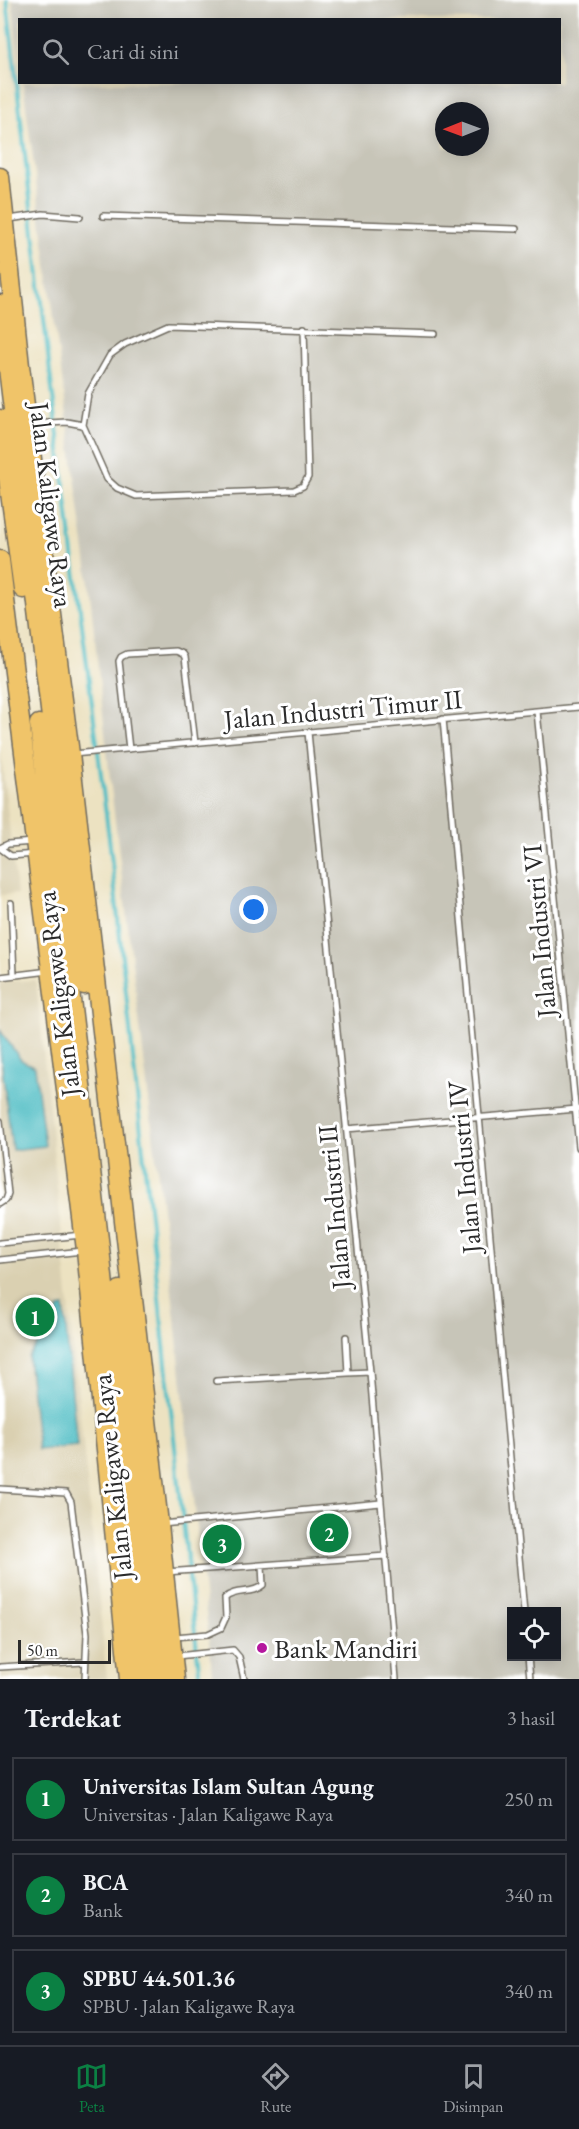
<!DOCTYPE html>
<html lang="id">
<meta charset="utf-8">
<style>
:root{--surface:#171b24;--page:#242831;--text:#f1f3f6;--muted:#9ea1a6;--line:#363941;--accent:#0b8043}
body{margin:0;font-family:"EB Garamond",serif;background:var(--page);color:var(--text)}
.controls{position:absolute;right:18px;bottom:18px;display:grid;overflow:hidden;border-radius:0px;box-shadow:0 3px 15px #0003}
.controls button{width:54px;height:54px;display:grid;place-items:center;padding:0;border:0;border-bottom:2px solid var(--line);background:var(--surface);color:var(--text);font:30px sans-serif}
.compass{position:absolute;left:435px;top:102px;width:54px;height:54px;border-radius:50%;background:var(--surface);box-shadow:0 3px 15px #0003;rotate:269deg}
.scale{position:absolute;left:18px;bottom:15px;width:93px;box-sizing:border-box;padding-left:6px;border:3px solid #2b2b2b;border-top:0;font-size:16px;line-height:21px;white-space:nowrap;color:#2b2b2b;-webkit-text-stroke:4px #fff;paint-order:stroke}
.you{position:absolute;left:254px;top:910px;width:21px;height:21px;margin:-15px;border:4px solid #fff;border-radius:50%;background:#1a73e8;box-shadow:0 0 0 9px #1a73e833}
.badge{display:grid;place-items:center;width:39px;height:39px;border-radius:50%;background:var(--accent);color:#fff;font-size:20px;font-weight:700}
.pin{position:absolute;translate:-50% -50%;border:3px solid #fff;box-shadow:0 2px 6px #0006}
.list{margin:0;padding:0;list-style:none}
h2{display:flex;justify-content:space-between;align-items:center;height:78px;margin:0;padding:0 24px;font-size:26px}
h2 small{font-size:20px;font-weight:400;color:var(--muted)}
.list li{display:grid;grid-template-columns:39px 1fr auto;gap:18px;align-items:center;box-sizing:border-box;height:84px;margin:0 12px 12px;padding:0 12px;border:2px solid var(--line);border-radius:0px}
.list b{display:block;font-size:22px;white-space:nowrap}
.list p{margin:0;font-size:20px;white-space:nowrap;color:var(--muted)}
.list em{font-size:20px;font-style:normal;color:var(--muted)}
.icon{flex:none;width:33px;height:33px;fill:none;stroke:currentColor;stroke-width:2;stroke-linecap:round;stroke-linejoin:round}
.map{position:relative;flex:none;width:579px;height:1679px;overflow:hidden}
.search{position:absolute;background:var(--surface);box-shadow:0 3px 15px #0003;left:18px;right:18px;top:18px;height:66px;display:flex;align-items:center;gap:15px;box-sizing:border-box;padding:0 21px;border-radius:0px;color:var(--muted);font-size:22px}
.sheet{height:366px;background:var(--surface)}
nav{display:flex;justify-content:space-around;align-items:center;box-sizing:border-box;height:84px;border-top:2px solid var(--line);background:var(--surface);font-size:16px;color:var(--muted)}
nav a{display:grid;justify-items:center;gap:3px}
nav .on{color:var(--accent)}
.map>svg:first-child{display:block}
</style>
<div class="map">
<svg width="579" height="1679" viewBox="0 0 579 1679">
<rect width="100%" height="100%" fill="#fff"/>
<filter id="ink" filterUnits="userSpaceOnUse"><feTurbulence type="fractalNoise" baseFrequency=".0167" numOctaves="2"/><feDisplacementMap in="SourceGraphic" scale="12" xChannelSelector="R" yChannelSelector="G"/><feConvolveMatrix kernelMatrix="1 2 1 2 8 2 1 2 1" color-interpolation-filters="sRGB"/></filter>
<filter id="wash" filterUnits="userSpaceOnUse"><feTurbulence type="fractalNoise" baseFrequency=".008" numOctaves="4" result="noise"/><feDisplacementMap in="SourceGraphic" scale="24" xChannelSelector="R" yChannelSelector="G"/><feGaussianBlur stdDeviation="1.35" result="paint"/><feColorMatrix in="noise" values="0 0 0 0 0 0 0 0 0 0 0 0 0 0 0 0 0 1.4 0 .05"/><feComposite in="paint" operator="in"/></filter>
<g filter="url(#wash)">
<rect width="100%" height="100%" fill="#ece2c1"/>
<path fill="#dad0b1" d="M0,746L17,894L0,895Z
M36,980L107,1679H0V982Z"/>
<path fill="#c7c5b8" fill-rule="evenodd" d="M12,0H579V1679H213L173,1300L110,779L88,575L23,83L560,82V20H20L19,56ZM444,111H480V147H444ZM512,1612H556V1656H512Z"/>
<path fill="#4fbdc4" stroke="#3d7478" stroke-width="1.5" d="M0,1030L21,1060L35,1067L45,1146L12,1150L0,1050Z
M64,1307L77,1446L38,1450L28,1357L46,1331L45,1318L56,1316L59,1308Z"/>
<g fill="none" stroke-linecap="round" stroke-linejoin="round">
<path stroke="#4fbdc4" stroke-width="4" d="M7,0L52,389L111,854L200,1679"/>
</g>
</g>
<g filter="url(#ink)">
<g fill="none" stroke-linecap="round" stroke-linejoin="round">
<defs>
<path id="service" d="M103,216L516,229
M9,219L43,214L80,217
M31,424L67,422L83,425L107,479L117,488L136,496L294,490L303,486L308,477L304,328
M83,425L88,394L110,355L125,344L168,325L435,334
M537,711L579,1147
M443,719L524,1612
M308,732L370,1372L396,1679
M129,749L119,661L121,657L127,654L176,651L183,654L185,657L195,743
M73,754L579,707
M0,848L11,856L35,854
M0,848L8,844L33,842
M11,903L14,975
M0,977L49,971
M0,1121L8,1194L6,1200L0,1204
M346,1129L577,1109
M0,1243L82,1235
M0,1260L82,1251
M346,1337L348,1373L370,1372
M216,1381L348,1373
M0,1489L66,1493L71,1502L87,1634L85,1679
M162,1524L381,1503
M166,1572L386,1556
M175,1637L208,1634L221,1628L226,1617L225,1598C236,1588 252,1595 263,1585L262,1565
M177,1656L233,1650L239,1657L244,1679
M528,1656L530,1679
M0,1667L84,1662"/>
<path id="trunk" d="M0,177L20,366L70,754L159,1524L175,1679
M0,304L84,985
M0,419L23,589
M0,560L86,1250L129,1679
M39,724L100,1248L145,1679
M120,1290L160,1679"/>
</defs>
<use href="#service" stroke="#6f6b60" stroke-width="8"/>
<use href="#trunk" stroke="#6f6b60" stroke-width="21"/>
<use href="#service" stroke="#fff" stroke-width="5"/>
<use href="#trunk" stroke="#f0c469" stroke-width="18"/>
</g>
</g>
<circle fill="#b5179e" stroke="#fff" stroke-width="2" cx="262" cy="1648" r="6"/>
<g text-anchor="middle" dominant-baseline="central" stroke-width="6" stroke-linejoin="round" paint-order="stroke">
<g font-size="27" fill="#2b2b2b" stroke="#fff">
<text transform="translate(52 505) rotate(83)">Jalan Kaligawe Raya</text>
<text transform="translate(343 709) rotate(-5)">Jalan Industri Timur II</text>
<text transform="translate(539 931) rotate(-95)">Jalan Industri VI</text>
<text transform="translate(58 994) rotate(-97)">Jalan Kaligawe Raya</text>
<text transform="translate(464 1167) rotate(-95)">Jalan Industri IV</text>
<text transform="translate(334 1207) rotate(-95)">Jalan Industri II</text>
<text transform="translate(112 1477) rotate(-96)">Jalan Kaligawe Raya</text>
</g>
<g font-size="27" fill="#2b2b2b" stroke="#fff" text-anchor="start">
<text x="274" y="1648">Bank Mandiri</text>
</g>
</g>
</svg>
<div class="controls">
<button><svg class="icon" aria-label="locate" viewBox="0 0 24 24"><circle cx="12" cy="12" r="6"/><path d="M12 2v4M12 18v4M2 12h4M18 12h4"/></svg></button>
</div>
<svg class="compass" viewBox="-18 -18 36 36"><path d="M0-13l5 13h-10z" fill="#e53935"/><path d="M0 13l5-13h-10z" fill="#9ea1a6"/></svg>
<div class="scale">50 m</div>
<div class="you"></div>
<div class="pin badge" style="left:35px;top:1317px">1</div>
<div class="pin badge" style="left:329px;top:1533px">2</div>
<div class="pin badge" style="left:222px;top:1544px">3</div>
<div class="search"><svg class="icon" aria-label="search" viewBox="0 0 24 24"><circle cx="10" cy="10" r="6"/><path d="M15 15l6 6"/></svg>Cari di sini</div>
</div>
<section class="sheet">
<h2>Terdekat<small>3 hasil</small></h2>
<ul class="list">
<li><span class="badge">1</span><div><b>Universitas Islam Sultan Agung</b><p>Universitas · Jalan Kaligawe Raya</p></div><em>250 m</em></li>
<li><span class="badge">2</span><div><b>BCA</b><p>Bank</p></div><em>340 m</em></li>
<li><span class="badge">3</span><div><b>SPBU 44.501.36</b><p>SPBU · Jalan Kaligawe Raya</p></div><em>340 m</em></li>
</ul>
</section>
<nav>
<a class="on"><svg class="icon" aria-label="map" viewBox="0 0 24 24"><path d="M3 6l6-2 6 2 6-2v14l-6 2-6-2-6 2zM9 4v14M15 6v14"/></svg>Peta</a>
<a><svg class="icon" aria-label="directions" viewBox="0 0 24 24"><path d="M12 3l9 9-9 9-9-9zM9 14v-3h6M13 9l2 2-2 2"/></svg>Rute</a>
<a><svg class="icon" aria-label="saved" viewBox="0 0 24 24"><path d="M7 4h10v16l-5-4-5 4z"/></svg>Disimpan</a>
</nav>
